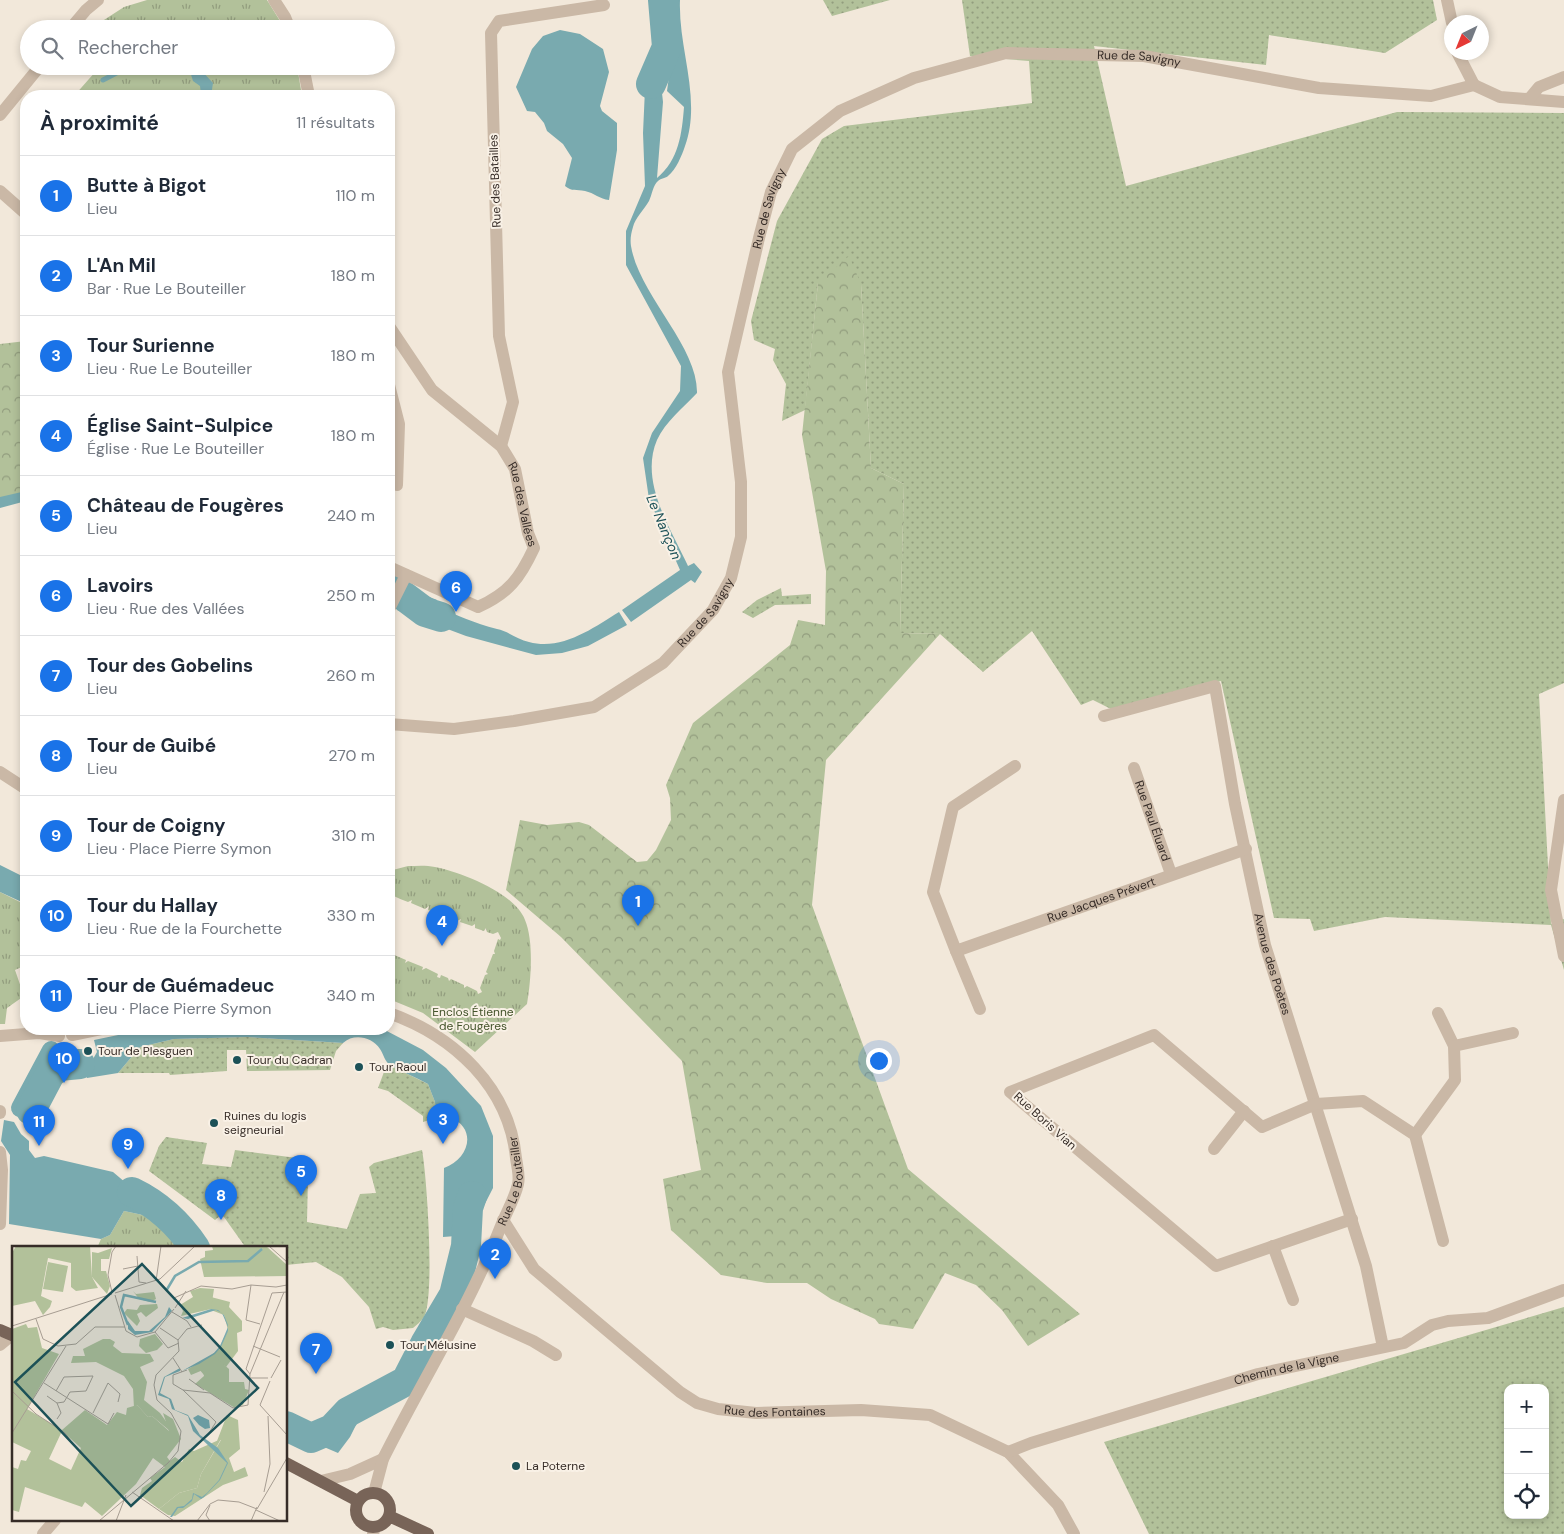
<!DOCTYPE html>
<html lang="fr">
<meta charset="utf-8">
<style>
:root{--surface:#fff;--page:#f2f2f3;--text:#1f2937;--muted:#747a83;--line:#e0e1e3;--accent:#1a73e8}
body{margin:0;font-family:"DM Sans",sans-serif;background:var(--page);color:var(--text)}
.controls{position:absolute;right:15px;bottom:15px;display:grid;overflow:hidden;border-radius:10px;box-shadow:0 2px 8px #0003}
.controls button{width:45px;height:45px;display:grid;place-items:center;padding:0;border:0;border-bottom:1px solid var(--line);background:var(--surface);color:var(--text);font:25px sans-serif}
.compass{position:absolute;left:1444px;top:15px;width:45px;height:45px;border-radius:50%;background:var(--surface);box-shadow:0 2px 8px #0003;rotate:223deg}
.you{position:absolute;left:878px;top:1060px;width:18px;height:18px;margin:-12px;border:4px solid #fff;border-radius:50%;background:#1a73e8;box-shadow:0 0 0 8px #1a73e833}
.badge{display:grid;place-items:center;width:32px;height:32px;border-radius:50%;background:var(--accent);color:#fff;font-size:16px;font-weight:700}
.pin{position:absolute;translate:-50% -41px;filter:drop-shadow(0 1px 2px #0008)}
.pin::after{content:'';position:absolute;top:26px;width:18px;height:15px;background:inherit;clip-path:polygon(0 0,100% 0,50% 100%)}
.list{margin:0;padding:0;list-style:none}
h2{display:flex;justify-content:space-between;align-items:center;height:65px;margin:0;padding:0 20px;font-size:21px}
h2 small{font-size:16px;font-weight:400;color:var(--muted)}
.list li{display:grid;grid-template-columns:32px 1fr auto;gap:15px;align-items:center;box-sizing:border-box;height:80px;padding:0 20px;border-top:1px solid var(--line)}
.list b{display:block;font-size:19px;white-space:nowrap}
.list p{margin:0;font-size:16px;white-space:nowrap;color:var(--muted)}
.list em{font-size:16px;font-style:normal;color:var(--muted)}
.icon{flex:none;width:28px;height:28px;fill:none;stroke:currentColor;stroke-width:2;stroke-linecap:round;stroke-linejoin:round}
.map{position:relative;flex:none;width:1564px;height:1534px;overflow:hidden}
.search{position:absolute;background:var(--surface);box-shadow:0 2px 8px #0003;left:20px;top:20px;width:375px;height:55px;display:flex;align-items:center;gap:12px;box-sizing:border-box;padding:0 18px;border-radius:28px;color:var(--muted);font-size:19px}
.panel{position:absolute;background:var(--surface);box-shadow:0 2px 8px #0003;left:20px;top:90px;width:375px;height:945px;border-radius:20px}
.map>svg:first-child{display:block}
</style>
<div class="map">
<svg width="1564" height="1534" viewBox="0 0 1564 1534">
<defs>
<pattern id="grass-dots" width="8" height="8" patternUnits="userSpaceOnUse" patternTransform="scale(1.25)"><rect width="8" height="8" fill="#b2c19a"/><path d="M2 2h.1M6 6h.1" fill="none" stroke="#929d7e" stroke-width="1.8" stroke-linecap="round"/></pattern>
<pattern id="forest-crowns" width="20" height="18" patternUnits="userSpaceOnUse" patternTransform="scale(1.25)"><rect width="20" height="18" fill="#b2c19a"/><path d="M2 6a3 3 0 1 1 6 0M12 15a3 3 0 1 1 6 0" fill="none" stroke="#929d7e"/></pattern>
<pattern id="park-tufts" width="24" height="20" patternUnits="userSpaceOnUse" patternTransform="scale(1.25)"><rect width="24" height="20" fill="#b2c19a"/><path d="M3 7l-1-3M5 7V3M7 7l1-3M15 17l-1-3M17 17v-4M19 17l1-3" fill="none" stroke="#929d7e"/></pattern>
</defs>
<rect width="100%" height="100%" fill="#f2e8da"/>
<path fill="url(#grass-dots)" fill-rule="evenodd" d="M823,0H890L832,16Z
M962,0H1433L1437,20L1385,53L1269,35L1266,65L1094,46L1126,186L1397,112L1564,113V683L1539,694L1551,924L1564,919V970L1551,925L1385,917L1314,931L1310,919L1274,918L1221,681L1113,710L1093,700L1081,705L1032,631L983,672L940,634L900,633L904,484L871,468L861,284L818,283L805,410L782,421L786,384L773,360L775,349L754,340L751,321L777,221L822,139L844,126L1032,103L1029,61L970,56Z
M781,588L782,596L811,594V604L775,605L753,618L742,612L757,600Z
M247,1037L343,1043L336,1051L330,1070L247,1071L246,1050H227V1071L170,1075L169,1073H118L140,1047L174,1039Z
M82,1060V1078L60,1073L55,1079V1089L44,1110L25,1105L46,1065L52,1068L60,1062Z
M387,1064L428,1084L435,1102L436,1118L423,1122V1116L388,1091L378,1088Z
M166,1137L207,1143L202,1164L231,1167L235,1150L305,1159L308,1176L307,1222L347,1229L360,1194L376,1193L369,1167L374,1163L422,1150C427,1176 435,1298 424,1317C421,1321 417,1325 413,1328L393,1330L383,1327L376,1329L369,1307L342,1277L316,1262L286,1265V1248H246L224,1217L221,1215L215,1220L149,1171L159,1146Z
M1564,1307V1534H1149L1104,1442ZM1508,1388H1545V1515H1508Z"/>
<path fill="url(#forest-crowns)" d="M849,256L861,284L871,468L904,484L900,633L940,634L826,760L812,905L908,1169L1080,1314L1028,1346L1002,1310L976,1285L945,1273L913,1329L879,1324L875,1319L831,1299L807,1283H767L721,1275L671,1230L663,1179L701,1170L682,1061L561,937L506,890L520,820L547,825L579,822L589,825L637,862L647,861L656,850L671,820L670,798L666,785L693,723L790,645L798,620L825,625L826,571L802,435L818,283Z
M26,341V496L0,503V344Z"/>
<path fill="url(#park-tufts)" d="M147,0H267L285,29H90L124,7Z
M90,66H297L302,96H74L96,71Z
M408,866C416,866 426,865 435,867C461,872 515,893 525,920C534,941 531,981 527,1004L475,1052L423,1013L389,999V956L392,954L406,960L405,963L408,961L423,967L422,970L426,968L438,974L437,977L440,978L441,975L448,978L449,981L451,979L464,985V988L467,986L477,991L478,994L482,992L480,988L485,975L488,974L486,972L493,954H495L494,951L498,939L500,940L501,938L498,932L493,934L487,932L486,928L484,931L475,928V924L472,926L460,922L461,919L457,921L445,916V913L442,915L428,910L429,906L425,909L411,903L412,900L408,902C386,894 389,893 389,871Z
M0,892L26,905V965L15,970L24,996L7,1008L5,1024H0Z
M124,1211L157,1218L164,1215L183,1230L195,1248H97L101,1239L110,1235Z"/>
<path fill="#79aaaf" d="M671,0H680C678,49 702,99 685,146C682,155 676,170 668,176C666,178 661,178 658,181C653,185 652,195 649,201C644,210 635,218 633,227C631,233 630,240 631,246C639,295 698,346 697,393C684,407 665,422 657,440C639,482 671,529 688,566L694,563L702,572L695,583L691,580L631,622L622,610L680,570L649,499L643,458L652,433L680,391L681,366L626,265V231L645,186L643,133L645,89L665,48L670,47L657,88L662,93L663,102L657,178C679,160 682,133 684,107L667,91L673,47Z
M560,30L580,34L603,49L609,72L600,106L602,111L617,123V150L609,200C600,199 594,193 585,191C576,189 572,192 565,186L572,158L563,144L547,131L544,123L535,112L527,111L516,87L532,49L543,36Z
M189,68H199L213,83L211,96L201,94L200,86L193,81Z
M26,491V501L0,508V497Z
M410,589L437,600L435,606C457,615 474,623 497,629C508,631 518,640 529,642C562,651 593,628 619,612L627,625L588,646L562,653L536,655L466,636L397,610Z
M0,865L26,878V904L0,892Z
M147,1029H383L423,1050L446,1068L481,1106L493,1136V1188L469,1235L443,1237L444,1168C469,1159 478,1129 450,1117L436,1118L435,1102L428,1084C415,1077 402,1072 390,1065C385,1062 383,1053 380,1049C372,1037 354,1033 343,1043L247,1037L174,1039L140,1047L118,1073L87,1078V1062L93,1059L97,1052L94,1040Z
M4,1120L14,1122L21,1134L29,1141V1150L35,1158L44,1156L113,1172L126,1183L136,1180L149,1188L170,1211L157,1218L124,1211L110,1235L101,1239L9,1224L10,1155L1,1141Z
M345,1406L356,1425L350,1437L338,1453L310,1441L315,1430L326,1425L328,1419Z"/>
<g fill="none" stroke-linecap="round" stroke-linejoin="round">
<path stroke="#79aaaf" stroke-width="5" d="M103,80L128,67"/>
<path stroke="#79aaaf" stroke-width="18" d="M20,1108L51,1050"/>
<path stroke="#79aaaf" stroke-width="30" d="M651,84L667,47L663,0
M389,585L425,612L441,617
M31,1110L50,1074L59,1066L80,1064
M132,1192C157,1204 179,1224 195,1248
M286,1426L311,1438L332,1429L348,1412L406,1381L425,1344L454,1295L466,1246L468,1208L472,1196"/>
<g stroke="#cab8a6" stroke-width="12">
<path d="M274,0L285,17L290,29"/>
<path d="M1447,0L1452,23"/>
<path d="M70,29L86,10L98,0"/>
<path d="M1457,52L1474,85"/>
<path d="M303,66L309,96"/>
<path d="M1474,85L1500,97L1564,102"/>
<path d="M1529,99L1539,87L1564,77"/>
<path d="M0,115L40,66"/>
<path d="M0,191L26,214"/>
<path id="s1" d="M389,326L432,390L501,446L515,469L528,533L534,548C520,578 509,593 478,607L389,567"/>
<path d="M389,385L399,424L397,485"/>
<path d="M501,446L513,402L499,336L491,33L499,21L604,5"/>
<path d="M389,609L406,575"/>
<path d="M389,668V680"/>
<path id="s2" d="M1104,716L1215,686L1235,804L1265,945L1366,1266L1383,1347"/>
<path id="s3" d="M389,724L454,729L514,721L594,707L663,663L713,610L731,578L741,537V482L728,372L759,238L771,192L792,149L840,111L914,78L1006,53L1144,56L1319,88L1431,96L1474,85"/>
<path id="s4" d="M1015,766L953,807L933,892L956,951L1246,849"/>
<path id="s5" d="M1134,768L1171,874"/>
<path d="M0,772L26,789"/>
<path d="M1564,800L1551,890L1564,956"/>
<path d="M956,951L980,1009"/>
<path d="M1438,1013L1454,1046"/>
<path d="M72,1035L101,1029"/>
<path d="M0,1036L39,1033L59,1036"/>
<path d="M0,1111V1113"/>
<path d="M1415,1135L1455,1080L1454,1046L1513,1033"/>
<path d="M1214,1149L1244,1111"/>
<path d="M0,1152L2,1170L0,1224"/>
<path d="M1352,1219L1216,1266L1010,1092L1154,1035L1262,1127L1316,1104L1363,1101L1415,1135L1443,1241"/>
<path id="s6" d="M503,1220L534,1269L680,1392L697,1403L718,1409L756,1413L861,1410L930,1415L1008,1452L1058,1505L1074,1534"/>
<path d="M1273,1246L1293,1300"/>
<path d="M462,1309L533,1341L556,1355"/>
<path d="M0,1345L12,1335"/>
<path id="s7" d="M1008,1452L1031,1443L1258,1374L1404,1343L1432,1325L1448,1321L1488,1318L1564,1290"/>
<path d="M321,1481L350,1474L383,1459"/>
<path id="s8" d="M374,1493L383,1459C422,1381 469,1307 501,1226C506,1213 515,1198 518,1184C520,1176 517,1166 516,1158C509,1087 454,1036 389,1013"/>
<path d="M43,1534L55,1520"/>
<path d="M373,1534L375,1527"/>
</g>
<path stroke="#786458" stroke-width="12" d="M0,1330L14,1336
M286,1463L358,1501
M356 1510a17 17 0 1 1 34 0a17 17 0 1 1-34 0Z
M389,1516L428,1534"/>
</g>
<g fill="#1c5157" stroke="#f9f1e6" stroke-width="2">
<circle cx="88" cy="1051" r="5"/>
<circle cx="237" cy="1060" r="5"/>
<circle cx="359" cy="1067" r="5"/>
<circle cx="214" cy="1123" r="5"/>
<circle cx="390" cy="1345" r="5"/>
<circle cx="516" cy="1466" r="5"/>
</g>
<g text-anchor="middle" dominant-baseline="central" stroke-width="4" stroke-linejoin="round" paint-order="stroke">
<g font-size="12" fill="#362c27" stroke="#f9f1e6">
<text stroke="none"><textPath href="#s3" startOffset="1210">Rue de Savigny</textPath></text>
<text transform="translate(495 181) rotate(-92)">Rue des Batailles</text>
<text stroke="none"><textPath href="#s3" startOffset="775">Rue de Savigny</textPath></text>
<text stroke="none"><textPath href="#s1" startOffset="229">Rue des Vallées</textPath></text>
<text stroke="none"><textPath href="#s3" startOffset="355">Rue de Savigny</textPath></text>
<text stroke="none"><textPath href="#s5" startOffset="56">Rue Paul Éluard</textPath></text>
<text stroke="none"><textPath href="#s4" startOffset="379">Rue Jacques Prévert</textPath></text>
<text stroke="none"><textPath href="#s2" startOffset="399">Avenue des Poètes</textPath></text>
<text transform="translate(1045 1121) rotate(42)">Rue Boris Vian</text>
<text stroke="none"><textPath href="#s8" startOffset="344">Rue Le Bouteiller</textPath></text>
<text stroke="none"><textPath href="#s7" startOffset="291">Chemin de la Vigne</textPath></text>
<text stroke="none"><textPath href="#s6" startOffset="348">Rue des Fontaines</textPath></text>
</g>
<g font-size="12" fill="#43542b" stroke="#f9f1e6">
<text x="473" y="1012">Enclos Étienne<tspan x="473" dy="14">de Fougères</tspan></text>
</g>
<g font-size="12" fill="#362c27" stroke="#f9f1e6" text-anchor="start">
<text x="98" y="1051">Tour de Plesguen</text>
<text x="247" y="1060">Tour du Cadran</text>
<text x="369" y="1067">Tour Raoul</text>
<text x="224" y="1116">Ruines du logis<tspan x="224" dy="14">seigneurial</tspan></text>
<text x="400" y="1345">Tour Mélusine</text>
<text x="526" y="1466">La Poterne</text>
</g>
<g font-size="14" font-style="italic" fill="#1c5157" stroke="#f9f1e6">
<text transform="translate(664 527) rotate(67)">Le Nançon</text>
</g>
</g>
<g transform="translate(12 1246)">
<rect width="275" height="275" fill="#f2e8da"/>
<path d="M100,2L97,13H89V25H94L98,40L95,48L80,31V6L86,7ZM145,58L146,62L134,71L129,66L125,68L128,75L125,80L112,67L115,63L125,64L128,59ZM14,78L16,82L25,81L30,102L47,108L15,163L50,184L73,164L95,179L105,166L114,169L115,162L125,159L136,171L140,170L157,185L151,167L161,173L169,193L155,211L158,215L163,211L170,216L177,203L182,205L209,193L189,228L185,242L167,247L147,263L128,249L130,242L140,235L138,232L153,221L141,212L124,238L90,270L73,256L70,261L13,241L7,266L0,264V221L6,223L9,214L14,215L19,205L0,196V83ZM50,185L69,202L59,224L37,213Z" fill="#b2c19a" fill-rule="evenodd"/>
<path d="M4,0H78L80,31L86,42L64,45L59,41V17L36,12L29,50L40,55L38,61L31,69L23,55L0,60V7ZM199,51L218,56L217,61L230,75V85L225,87L226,105L214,121L212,119L192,129L187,123L191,115L206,104L216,84L212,69L199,64ZM91,93H98L103,96L101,100L110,107L138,108L142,115L128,121L135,136L132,154L148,167L158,181V185L140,170L136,171L125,159L122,162L121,143L112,130L84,116L59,117L61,110H73L71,103ZM215,169L226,174L228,203L217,212L222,226L233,221L236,230L211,239L163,270L156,269L147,263L167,247L185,242L189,228L209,194L205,195Z" fill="#b2c19a"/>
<path d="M200,0H254L275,19V30L192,31L188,13L193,11V5L201,4ZM188,42L202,43L199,63L169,70L171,65L168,59L181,51L178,45ZM121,45L124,48L142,46L144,53L138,56L127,53ZM143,88L151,98L145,104L134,107L127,100L128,93ZM201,109L217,123V136H232L233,143L237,144L231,159L223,162L183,138L192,130L191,124L179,129L176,123Z" fill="#b2c19a"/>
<path d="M36,16L56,20L51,46L31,43Z" fill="#b2c19a"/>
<path d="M157,61L160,65L140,86L123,89L116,83V75L123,85H137L153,71ZM199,63L206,64L212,69L216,79V85L209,101L203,108L187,118L170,125L202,107L208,100L216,81L210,67L204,64L176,73L170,72ZM168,122V125L153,131L148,147L159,153L163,164L176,169L188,189L206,202L216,217L208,234L192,251L189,253L182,248L180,255L171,262H166L160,271H158L165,261L172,260L180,253L181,247L190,251L195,247L207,234L215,217L181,185L176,170L160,163L157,153L146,149L152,131ZM186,169L197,174L198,182L193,183L187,179L181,172Z" fill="#79aaaf"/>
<path fill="none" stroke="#79aaaf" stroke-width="2.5" d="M154,45L163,30L187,16L236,15L250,3M116,79L109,61L112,49L144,56"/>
<path fill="none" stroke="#a79d92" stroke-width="1" d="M257,0L275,16M125,10L127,36L134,37M111,23L126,20M146,34L162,52L189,40L220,43L239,39L264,41L275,39M144,35L149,0M239,39L234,74L248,78M100,46L96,29L100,6L104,0M103,47L148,33L183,0M103,49L114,85L125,91L143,86L162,63M163,62L174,45M160,66L175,75L179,81M24,73L31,93L46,100L64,98L83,81H113M0,80L100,48M148,82L166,94M143,86L156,102L167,97M166,94L175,83L190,79M241,100L268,111M161,112L170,126M175,124L161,129V138L171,144L198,147L221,162L236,159M238,128L234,123L260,47L275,46M237,132H256M259,132L269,114M177,133L192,144M258,135L248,159L275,189M32,137L96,178L102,167M171,144L204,176L197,187M0,145L24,168L53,187L61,198M35,150L45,157L52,156L58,146L74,145L81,130L52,131L44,145M236,159L238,128L272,46M81,167L96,137L108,148L106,156M45,173L49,167L45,157M0,187L54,100M120,246L162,275M252,246L258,218L256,170M198,259L194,269L198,275M245,263L275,212M244,264L268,275M87,275L156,217L166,205L169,185L159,167L145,154L142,139L144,129L167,105L166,94M104,275L114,249M185,275L198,258L206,254L227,256L245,263M239,275L245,261"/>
<path fill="#1c5157" fill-opacity="0.15" stroke="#1c5157" stroke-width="2.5" d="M130,18L246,142L119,260L3,136Z"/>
<rect width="275" height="275" fill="none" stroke="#362c27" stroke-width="2.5"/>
</g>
</svg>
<div class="controls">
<button>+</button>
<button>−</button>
<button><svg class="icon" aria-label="locate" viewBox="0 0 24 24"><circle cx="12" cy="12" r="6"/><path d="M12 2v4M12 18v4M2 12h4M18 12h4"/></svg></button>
</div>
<svg class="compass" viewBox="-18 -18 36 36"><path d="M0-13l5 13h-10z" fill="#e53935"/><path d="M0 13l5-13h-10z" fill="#747a83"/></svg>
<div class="you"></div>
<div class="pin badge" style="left:638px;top:926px">1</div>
<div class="pin badge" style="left:495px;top:1279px">2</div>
<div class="pin badge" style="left:443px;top:1144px">3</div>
<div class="pin badge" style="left:442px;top:946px">4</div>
<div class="pin badge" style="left:301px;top:1196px">5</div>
<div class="pin badge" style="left:456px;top:612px">6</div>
<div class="pin badge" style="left:316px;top:1374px">7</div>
<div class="pin badge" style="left:221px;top:1220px">8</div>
<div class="pin badge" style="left:128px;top:1169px">9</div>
<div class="pin badge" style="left:64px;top:1083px">10</div>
<div class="pin badge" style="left:39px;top:1146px">11</div>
<div class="search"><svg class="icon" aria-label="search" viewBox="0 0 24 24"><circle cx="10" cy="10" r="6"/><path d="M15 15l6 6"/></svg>Rechercher</div>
<section class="panel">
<h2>À proximité<small>11 résultats</small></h2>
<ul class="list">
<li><span class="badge">1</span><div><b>Butte à Bigot</b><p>Lieu</p></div><em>110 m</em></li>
<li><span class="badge">2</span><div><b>L'An Mil</b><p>Bar · Rue Le Bouteiller</p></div><em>180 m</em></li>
<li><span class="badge">3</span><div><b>Tour Surienne</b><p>Lieu · Rue Le Bouteiller</p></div><em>180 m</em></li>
<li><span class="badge">4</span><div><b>Église Saint-Sulpice</b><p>Église · Rue Le Bouteiller</p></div><em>180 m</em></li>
<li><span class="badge">5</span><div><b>Château de Fougères</b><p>Lieu</p></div><em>240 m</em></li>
<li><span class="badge">6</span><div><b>Lavoirs</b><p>Lieu · Rue des Vallées</p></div><em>250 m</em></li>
<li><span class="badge">7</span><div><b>Tour des Gobelins</b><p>Lieu</p></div><em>260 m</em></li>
<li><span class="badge">8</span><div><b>Tour de Guibé</b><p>Lieu</p></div><em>270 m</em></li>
<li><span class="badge">9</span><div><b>Tour de Coigny</b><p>Lieu · Place Pierre Symon</p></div><em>310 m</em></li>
<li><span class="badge">10</span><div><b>Tour du Hallay</b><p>Lieu · Rue de la Fourchette</p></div><em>330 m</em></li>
<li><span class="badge">11</span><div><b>Tour de Guémadeuc</b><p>Lieu · Place Pierre Symon</p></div><em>340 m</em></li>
</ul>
</section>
</div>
